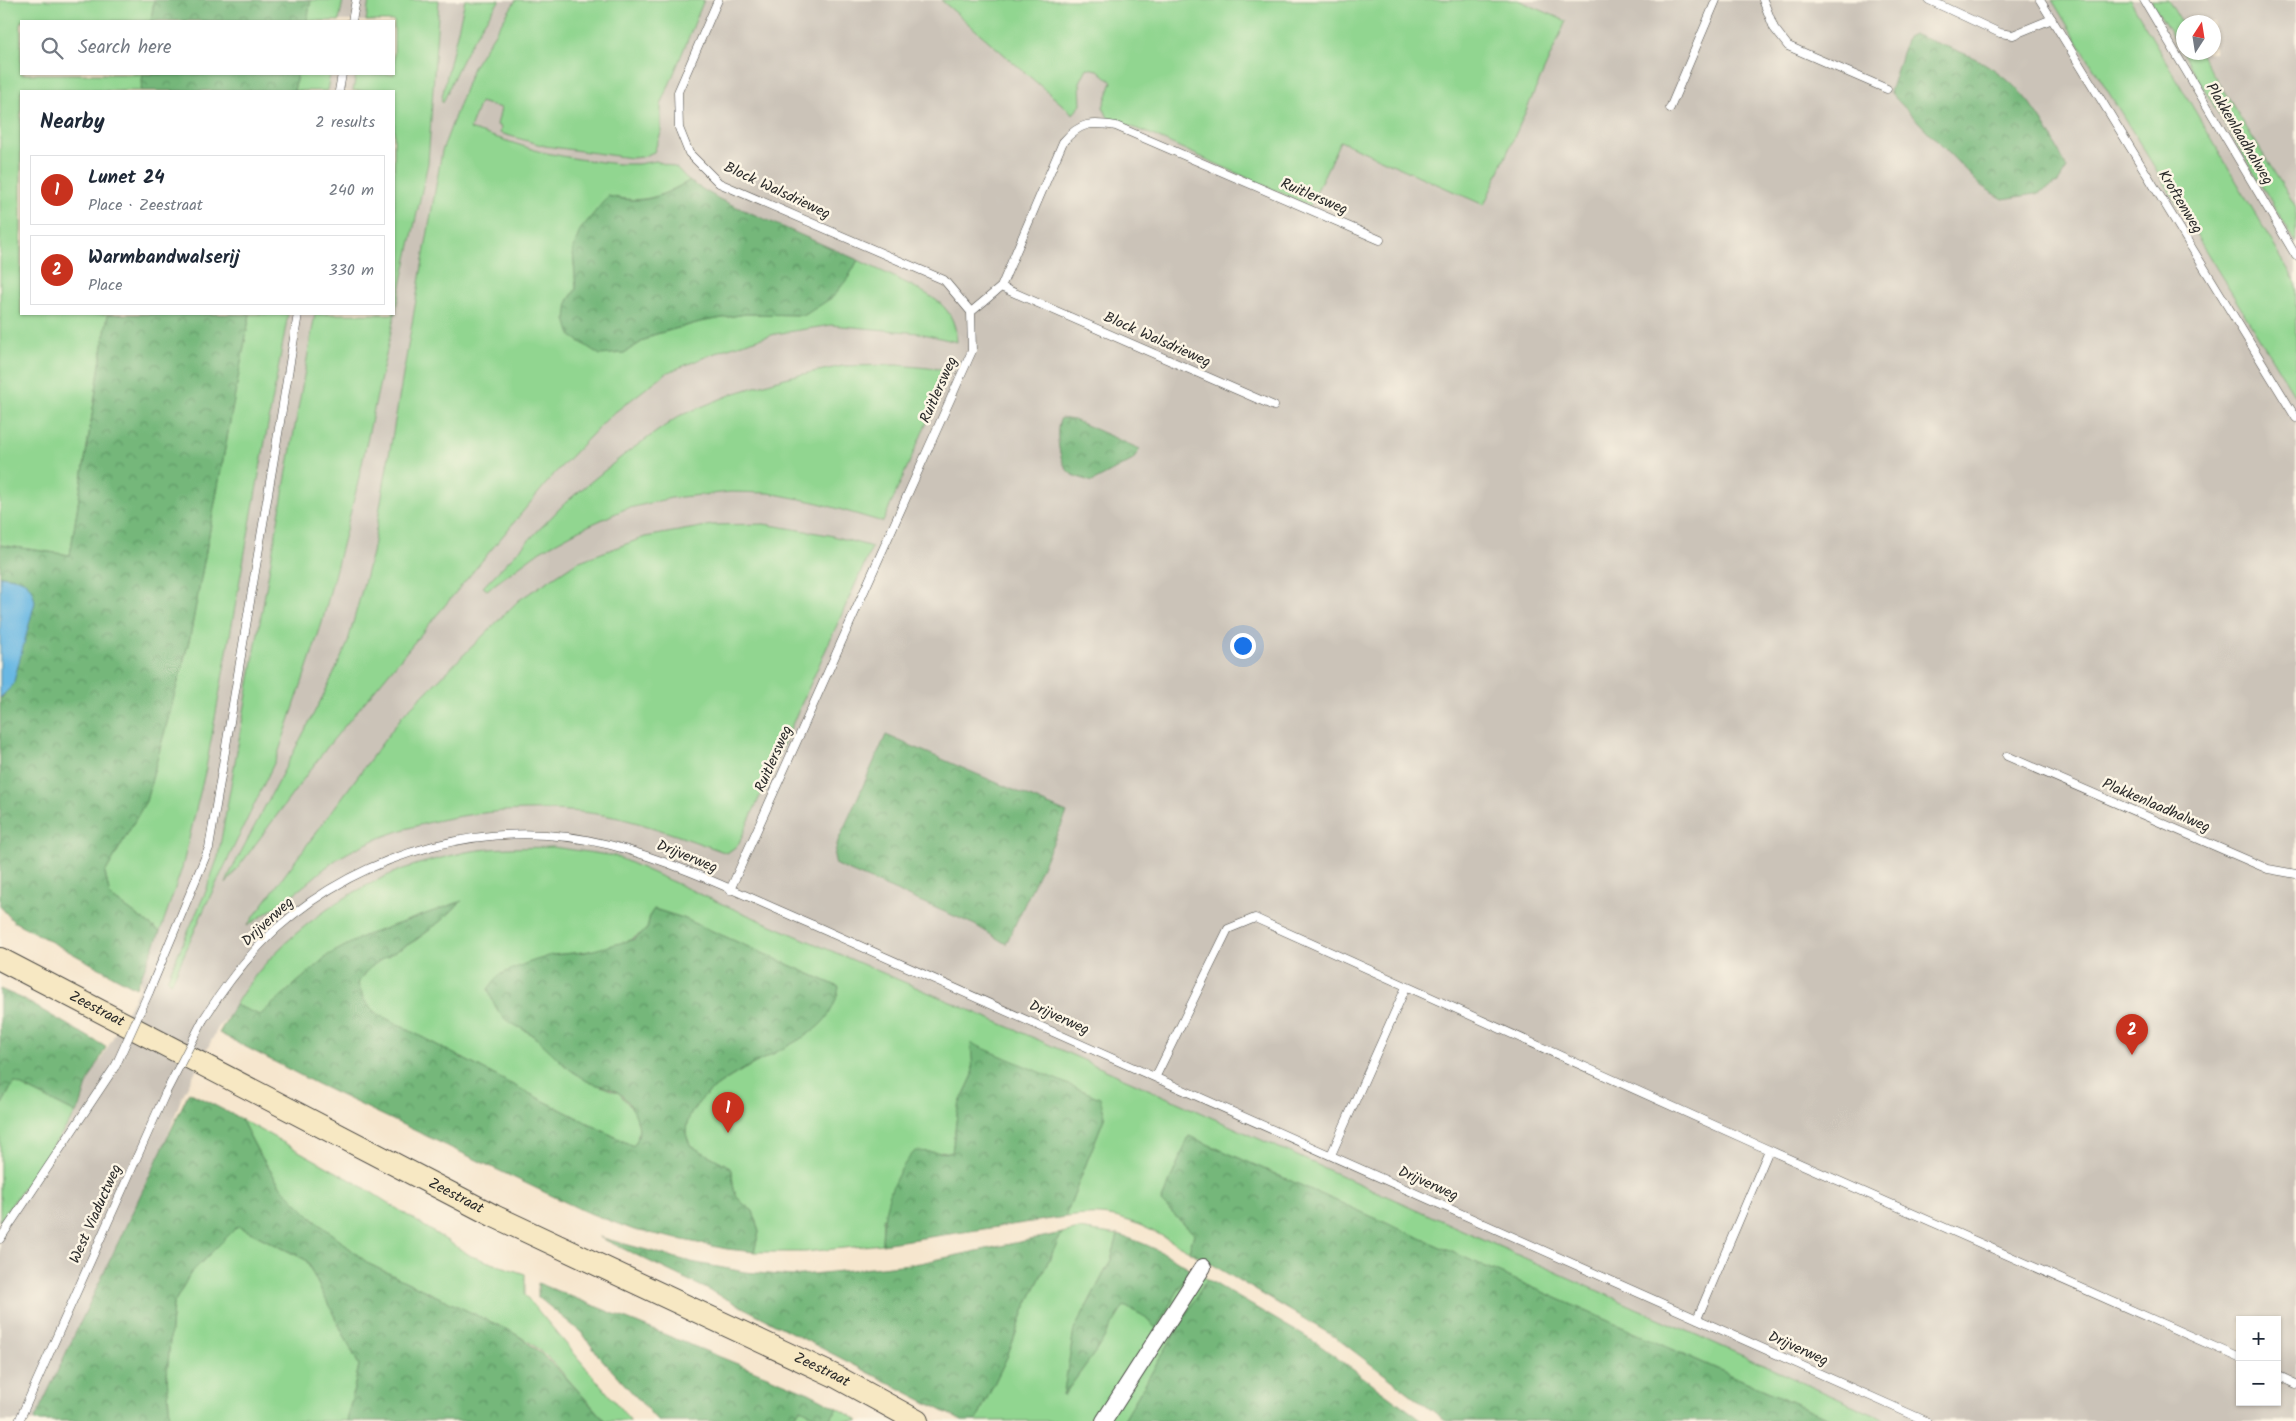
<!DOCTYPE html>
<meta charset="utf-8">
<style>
:root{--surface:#fff;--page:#f2f2f3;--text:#1f2937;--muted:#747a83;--line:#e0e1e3;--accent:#c8321e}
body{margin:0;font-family:Kalam,sans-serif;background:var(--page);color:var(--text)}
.controls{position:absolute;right:15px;bottom:15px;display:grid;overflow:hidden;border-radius:0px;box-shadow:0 1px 4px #0004}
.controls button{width:45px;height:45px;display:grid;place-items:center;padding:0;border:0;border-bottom:1px solid var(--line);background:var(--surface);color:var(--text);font:25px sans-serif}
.compass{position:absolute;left:2176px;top:15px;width:45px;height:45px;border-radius:50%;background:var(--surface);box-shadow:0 1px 4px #0004;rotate:12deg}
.you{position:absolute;left:1242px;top:645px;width:18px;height:18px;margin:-12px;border:4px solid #fff;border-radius:50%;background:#1a73e8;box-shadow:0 0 0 8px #1a73e833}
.badge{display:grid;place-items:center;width:32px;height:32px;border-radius:50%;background:var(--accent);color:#fff;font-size:16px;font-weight:700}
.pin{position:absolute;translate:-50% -41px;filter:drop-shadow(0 1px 2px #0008)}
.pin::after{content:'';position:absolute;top:26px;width:18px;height:15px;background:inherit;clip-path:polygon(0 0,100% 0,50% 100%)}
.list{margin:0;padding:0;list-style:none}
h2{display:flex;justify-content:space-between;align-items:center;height:65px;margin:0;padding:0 20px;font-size:21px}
h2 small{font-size:16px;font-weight:400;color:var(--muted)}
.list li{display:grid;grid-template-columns:32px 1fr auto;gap:15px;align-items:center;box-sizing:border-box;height:70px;margin:0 10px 10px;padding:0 10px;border:1px solid var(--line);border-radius:0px}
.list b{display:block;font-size:19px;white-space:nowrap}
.list p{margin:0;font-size:16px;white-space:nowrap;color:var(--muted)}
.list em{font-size:16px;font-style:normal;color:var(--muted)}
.icon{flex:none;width:28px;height:28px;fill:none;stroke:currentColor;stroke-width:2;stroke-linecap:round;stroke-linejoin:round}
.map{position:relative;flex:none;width:2296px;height:1421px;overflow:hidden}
.search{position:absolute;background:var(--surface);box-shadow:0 1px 4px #0004;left:20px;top:20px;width:375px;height:55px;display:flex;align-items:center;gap:12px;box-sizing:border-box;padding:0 18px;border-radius:0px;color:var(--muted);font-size:19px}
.panel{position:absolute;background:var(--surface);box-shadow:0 1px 4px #0004;left:20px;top:90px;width:375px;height:225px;border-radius:0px}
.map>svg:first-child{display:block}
</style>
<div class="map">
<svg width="2296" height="1421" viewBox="0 0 2296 1421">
<defs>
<pattern id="forest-crowns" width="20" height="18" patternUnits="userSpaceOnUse" patternTransform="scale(1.25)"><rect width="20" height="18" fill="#74b77a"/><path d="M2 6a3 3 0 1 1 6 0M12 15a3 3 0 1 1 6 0" fill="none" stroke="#5f9564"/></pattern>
</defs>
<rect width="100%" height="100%" fill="#fcf5e5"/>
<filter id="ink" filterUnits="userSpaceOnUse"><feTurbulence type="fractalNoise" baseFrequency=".02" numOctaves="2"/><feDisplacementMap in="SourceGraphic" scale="10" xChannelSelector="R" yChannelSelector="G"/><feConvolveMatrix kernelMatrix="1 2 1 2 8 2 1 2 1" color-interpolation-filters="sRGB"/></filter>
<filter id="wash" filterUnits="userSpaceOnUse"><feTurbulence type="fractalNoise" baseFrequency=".0096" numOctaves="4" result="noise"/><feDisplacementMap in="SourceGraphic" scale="20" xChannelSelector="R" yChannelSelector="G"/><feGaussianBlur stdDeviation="1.12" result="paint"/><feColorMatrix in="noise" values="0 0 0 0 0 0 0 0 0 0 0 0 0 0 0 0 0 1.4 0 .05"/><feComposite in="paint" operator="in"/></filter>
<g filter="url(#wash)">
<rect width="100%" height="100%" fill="#f6e6ce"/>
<path fill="#cbc3b8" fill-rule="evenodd" d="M336,0H2296V1421H1863L268,968L218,1028L181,1099L142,1207L47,1421H0V1204L102,1058L140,987L142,960L269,314H394V91H316L320,74H394V21H331ZM2184,22H2214V52H2184ZM2240,1320H2277V1402H2240Z"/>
<path fill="#91d690" stroke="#5e805e" d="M0,0H154L151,21H21V74H143L141,91H21V314H108L70,555L0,545Z
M311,0H343L339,21H307Z
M369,0H439L428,163L356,491L322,623L277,757L206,905L172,982L167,979L206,891L218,857L315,314H394V91H353L356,74H394V21H366Z
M465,0H500C474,35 459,62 443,103L441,101Z
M516,0H704L661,105V133L654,152L642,157L631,158L545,146L500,133L501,127L497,125L501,108L480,102L470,129L541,152L578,159L618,164H638L656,161L677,168L689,181C658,198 644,204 608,196L573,250L576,289L568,301L624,353L653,335L700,322L745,314L805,315L848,278L858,260C878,270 931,292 944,307C953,317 956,328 957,342L919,333L831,325L775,334L725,349L666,373L610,416L555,473L328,746L226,884L230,873L324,694L347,645L372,553L442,151L473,67Z
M941,0H1518L1566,21L1484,205L1340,141L1310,206L1150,134L1108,118L1103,107L1112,82L1098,70L1087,68L1080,82L1081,105L1073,114Z
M2052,0H2130L2296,283V398Z
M2151,0H2168L2183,25L2184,52L2200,53L2296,207V243Z
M297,74H330L327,91H294Z
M250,314H288L206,768L182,868L160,932L110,896L105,873L146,801L190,637Z
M897,365L950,370L883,522L815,502L769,493L731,492L671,498L625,509L577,531L540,551L487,590L483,587L566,502L625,454L679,416L735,393L788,377L843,366Z
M764,524L829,535L872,547L738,845L727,853C693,841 658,828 623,819C538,799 418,812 342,856C327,865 314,878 300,889C283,902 265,914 247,926L403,715L519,600L577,562L645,537L712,525Z
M553,847L615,856L720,903L1032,1037L1888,1421H1835L1189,1136L1161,1202L1194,1234L1189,1251C1162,1236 1132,1217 1100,1215C1089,1214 1077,1216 1065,1217L1105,1116L973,1075L958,1107L952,1153L941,1151L883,1219L882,1244L805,1252H754L759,1232L753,1211C734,1198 733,1192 732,1170L725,1164L691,1146C689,1142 686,1136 686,1132C687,1081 789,1055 820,1024C829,1016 834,998 839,987L683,918L654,909L650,915L647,929C622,950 584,952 552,955L505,1019L529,1033L549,1048L565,1066L587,1081L619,1093L635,1112L639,1126L637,1141L633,1146L538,1098L374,1012L364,1000L358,984C367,962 397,952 416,940C432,929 447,916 461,902L364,936L329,955L260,1016L235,1005C270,945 338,894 403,869C423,862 445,857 466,852C493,847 525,848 553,847Z
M14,1082L76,1113L0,1221V1108Z
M241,1119L360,1185L471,1256L525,1274V1295L631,1421H605L552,1361L532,1344L512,1332L369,1264L312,1218L281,1187L257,1150Z
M238,1226L306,1260L359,1365L347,1421H170L167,1375L173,1305L190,1274Z
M1079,1229L1118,1235L1111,1260L1074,1330L1064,1395L1096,1351L1124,1305L1142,1315L1156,1328L1191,1269L1207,1279L1123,1421H976L1008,1355L1024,1311L1062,1233Z
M838,1408L859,1421H788L801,1409L814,1415L830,1419Z"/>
<path fill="url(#forest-crowns)" stroke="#507152" d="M154,0H311L307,21H151Z
M1913,34C1936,43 1962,51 1984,63C2025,87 2049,127 2067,169L2058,183L2036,194L2003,199L1981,186L1899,102L1890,92L1907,37Z
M143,74H297L294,91H141Z
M689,181L721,200L858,260L848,278L833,297L805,315L745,314L700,322L653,335L624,353L600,355L571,336L566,319L568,301L576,289L573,250L580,230L608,196C644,205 658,198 689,181Z
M108,314H250L190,637L146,801L105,873L110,896L160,932L136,988L13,921L0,906V698L3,697L35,602L16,578L0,576V545L70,555Z
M1061,418L1074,420L1140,449L1133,460L1092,482C1085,479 1074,477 1069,472C1059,462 1054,430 1061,418Z
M886,735L1067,813L1006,944L975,925L836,865L834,856L838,841Z
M462,901C448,915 433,928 417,939C398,952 367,962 358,984L364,1000L374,1012L538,1098L633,1146C647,1132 633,1103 619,1093C610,1086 596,1086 587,1081C565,1069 550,1049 531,1034C523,1028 512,1025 505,1019C496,1011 492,999 488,989L499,975L527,963L552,955L586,952L635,939L647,929L650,915L654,909L683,918L839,987C837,1000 831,1014 821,1024C789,1055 688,1080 686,1132C686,1136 689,1142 691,1146L725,1164L732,1170C733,1192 734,1198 753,1211L759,1232L754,1252L727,1249L634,1230L584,1211L317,1084L219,1033L235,1005L260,1015L328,955L364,936Z
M0,989L21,998L106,1047L88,1082L80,1107L76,1113L14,1082L0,1108Z
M971,1043L1100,1098L1105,1116L1065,1217L882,1244C883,1209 891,1177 915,1151L952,1153L958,1107L973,1075Z
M189,1092L241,1119L257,1150L281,1187L312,1218L369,1264L512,1332C553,1358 573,1387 605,1421H347L359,1365L306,1260L238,1226L190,1274L173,1305L167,1375L170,1421H34Z
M1189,1136L1835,1421H1446L1335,1337L1189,1251L1194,1234L1161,1202Z
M1062,1233L1024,1311L1008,1355L976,1421H962L719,1295L599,1237L691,1262L745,1272L792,1276L920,1263Z
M1118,1235C1145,1242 1168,1255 1191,1269L1156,1328L1142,1315L1124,1306L1096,1351L1063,1396L1074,1330L1111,1260Z
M1207,1279L1318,1344L1423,1421H1123Z
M538,1283L809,1393L838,1408L830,1419L813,1415L801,1409L788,1421H658L597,1354L583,1334L538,1297Z"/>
<path fill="#69b8e3" stroke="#4a7287" d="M0,576C21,579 31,579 35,602L13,685L0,698Z"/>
</g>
<g filter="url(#ink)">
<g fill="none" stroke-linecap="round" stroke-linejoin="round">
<defs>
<path id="service" d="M718,0L678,92L679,128L689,153L719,183L944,280L971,312
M1763,0L1774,28L1788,46L1887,89
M1929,0L2000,33L2013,35L2052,19
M2040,0L2296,418
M2144,0L2296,256
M352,21L356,0
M339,91L342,74
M1670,108L1716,0
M1001,287L1274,406
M2007,756L2268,869L2296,874
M730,890L972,351L971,312L1001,287L1063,142C1080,122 1091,122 1116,126L1380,240
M149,992L209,848L298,314
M203,1020C224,987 247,956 276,929C365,850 494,815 610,845C680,863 747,897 813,925L1926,1421
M1156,1076L1228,929L1255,918L1769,1150L2240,1358
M1331,1155L1406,987
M0,1239L116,1065
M1697,1319L1769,1150
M2277,1375L2296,1384
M19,1421L166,1092"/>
<path id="minor" d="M1104,1421L1203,1267"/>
<g id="secondary">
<path id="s1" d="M0,959L494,1216L835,1376L917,1421"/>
</g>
</defs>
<use href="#service" stroke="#494743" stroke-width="9"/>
<use href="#minor" stroke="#494743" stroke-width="18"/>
<use href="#secondary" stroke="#494743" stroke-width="24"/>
<use href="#service" stroke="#fff" stroke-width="8"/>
<use href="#minor" stroke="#fff" stroke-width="16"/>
<use href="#secondary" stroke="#f7e8c3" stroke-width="22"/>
<defs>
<path id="service-bridge" d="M116,1065L149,992
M166,1092L203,1020"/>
</defs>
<use href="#service-bridge" stroke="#494743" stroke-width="9" stroke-linecap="butt"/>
<use href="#service-bridge" stroke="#fff" stroke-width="8"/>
</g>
</g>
<g text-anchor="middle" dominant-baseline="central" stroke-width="5" stroke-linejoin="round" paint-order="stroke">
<g font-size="15" fill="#2b2b2b" stroke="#fcf5e5">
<text transform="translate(2239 134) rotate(59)">Plakkenlaadhalweg</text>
<text transform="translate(777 191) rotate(25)">Block Walsdrieweg</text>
<text transform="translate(1314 197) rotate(23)">Ruitlersweg</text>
<text transform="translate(2180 202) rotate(59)">Kroftenweg</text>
<text transform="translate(1157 340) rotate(24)">Block Walsdrieweg</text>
<text transform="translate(939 390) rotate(-66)">Ruitlersweg</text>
<text transform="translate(774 759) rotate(-66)">Ruitlersweg</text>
<text transform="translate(2156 806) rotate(23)">Plakkenlaadhalweg</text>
<text transform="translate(687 857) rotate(22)">Drijverweg</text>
<text transform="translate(268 922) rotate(-43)">Drijverweg</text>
<text stroke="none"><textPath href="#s1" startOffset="109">Zeestraat</textPath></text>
<text transform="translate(1059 1018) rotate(24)">Drijverweg</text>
<text transform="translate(1428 1184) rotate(24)">Drijverweg</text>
<text stroke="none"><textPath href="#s1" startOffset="514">Zeestraat</textPath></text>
<text transform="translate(96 1214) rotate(-66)">West Viaductweg</text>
<text transform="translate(1798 1349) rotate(24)">Drijverweg</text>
<text stroke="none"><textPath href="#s1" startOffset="919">Zeestraat</textPath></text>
</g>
</g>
</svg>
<div class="controls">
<button>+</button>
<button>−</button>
</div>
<svg class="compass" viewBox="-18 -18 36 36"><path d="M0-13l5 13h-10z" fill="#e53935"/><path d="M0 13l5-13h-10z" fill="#747a83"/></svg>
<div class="you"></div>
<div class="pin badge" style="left:728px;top:1133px">1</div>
<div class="pin badge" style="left:2132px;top:1055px">2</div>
<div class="search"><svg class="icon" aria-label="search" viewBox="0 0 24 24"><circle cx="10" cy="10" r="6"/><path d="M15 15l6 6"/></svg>Search here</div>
<section class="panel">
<h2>Nearby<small>2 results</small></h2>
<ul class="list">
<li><span class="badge">1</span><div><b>Lunet 24</b><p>Place · Zeestraat</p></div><em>240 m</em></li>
<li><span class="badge">2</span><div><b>Warmbandwalserij</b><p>Place</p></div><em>330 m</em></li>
</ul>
</section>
</div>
